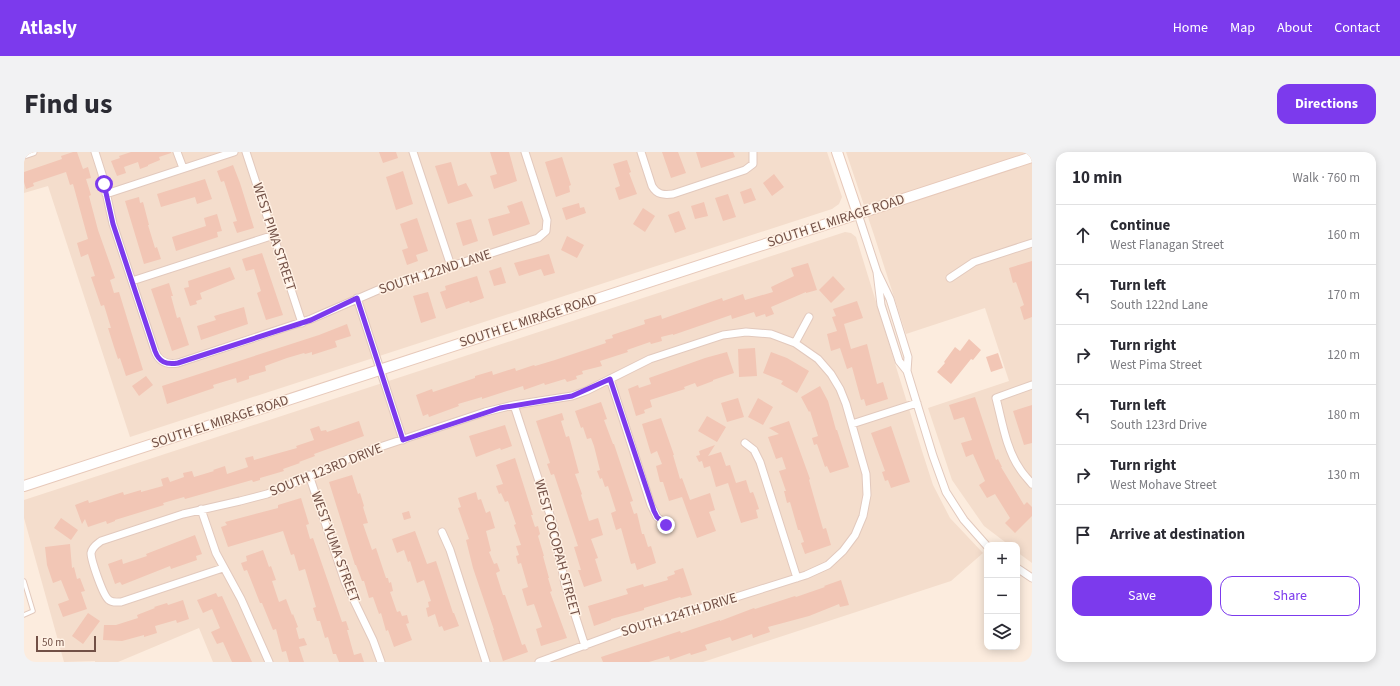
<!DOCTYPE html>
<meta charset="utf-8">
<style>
:root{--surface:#fff;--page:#f2f2f3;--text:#2b2b33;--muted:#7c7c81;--line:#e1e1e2;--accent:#7c3aed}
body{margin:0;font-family:"Source Sans 3",sans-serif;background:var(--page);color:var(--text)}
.controls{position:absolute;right:12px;bottom:12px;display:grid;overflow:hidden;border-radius:8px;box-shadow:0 2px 10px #0003}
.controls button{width:36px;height:36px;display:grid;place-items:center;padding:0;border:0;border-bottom:1px solid var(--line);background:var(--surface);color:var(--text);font:20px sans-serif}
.scale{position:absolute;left:12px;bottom:10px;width:60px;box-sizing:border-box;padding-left:4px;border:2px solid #725046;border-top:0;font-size:11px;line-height:14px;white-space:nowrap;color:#725046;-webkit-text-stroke:3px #fff1e4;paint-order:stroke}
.stop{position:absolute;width:12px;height:12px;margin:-9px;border:3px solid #7c3aed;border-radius:50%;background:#fff}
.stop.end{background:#7c3aed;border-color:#fff;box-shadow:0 1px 4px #0008}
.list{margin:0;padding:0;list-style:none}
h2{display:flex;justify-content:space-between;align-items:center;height:52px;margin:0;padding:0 16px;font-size:17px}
h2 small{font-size:13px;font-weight:400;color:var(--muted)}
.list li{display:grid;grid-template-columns:26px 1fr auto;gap:12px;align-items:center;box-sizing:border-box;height:60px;padding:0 16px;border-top:1px solid var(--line)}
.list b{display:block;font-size:15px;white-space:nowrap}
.list p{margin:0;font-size:13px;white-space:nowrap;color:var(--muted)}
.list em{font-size:13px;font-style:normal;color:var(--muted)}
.actions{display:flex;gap:8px;padding:12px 16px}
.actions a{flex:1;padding:9px 0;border:1px solid var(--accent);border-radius:12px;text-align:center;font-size:14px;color:var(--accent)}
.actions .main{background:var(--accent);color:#fff}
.icon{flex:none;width:22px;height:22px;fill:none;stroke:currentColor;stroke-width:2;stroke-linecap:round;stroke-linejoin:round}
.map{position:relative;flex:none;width:1008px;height:510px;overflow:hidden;border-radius:12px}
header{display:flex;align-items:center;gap:24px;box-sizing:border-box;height:56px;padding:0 20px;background:var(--accent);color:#fff}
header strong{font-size:19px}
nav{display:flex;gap:22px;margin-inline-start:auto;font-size:14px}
.intro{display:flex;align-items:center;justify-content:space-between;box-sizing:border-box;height:96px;padding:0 24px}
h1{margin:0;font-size:28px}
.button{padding:10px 18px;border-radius:12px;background:var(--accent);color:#fff;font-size:14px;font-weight:700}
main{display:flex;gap:24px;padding:0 24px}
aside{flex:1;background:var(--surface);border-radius:12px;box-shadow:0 2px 10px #0003}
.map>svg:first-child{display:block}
</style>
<header>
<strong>Atlasly</strong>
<nav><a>Home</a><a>Map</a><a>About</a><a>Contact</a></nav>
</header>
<div class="intro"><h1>Find us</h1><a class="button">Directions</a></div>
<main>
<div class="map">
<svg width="1008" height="510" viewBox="0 0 1008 510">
<rect width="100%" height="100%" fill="#fcecde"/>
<path fill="#f4ddcc" d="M0,0H803L818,45L815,52L808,57L106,285L24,34L0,41Z
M822,0H1008V411L993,400V393H985L960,374L928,328L904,256L985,229L961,156L882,182L850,83Z
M821,80L827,81L832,85L898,299L909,333L926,366L959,401L927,429L679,510H189L175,476L94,510H71V509L40,510L0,366V348Z"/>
<path fill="#f2c6b5" d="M49,0H53L59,17L64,15L67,26L62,27L67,43L65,44L74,78L91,126L86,128L90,141L95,140L119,218L102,224L96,206L94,207L90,195L84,176H87L80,153L77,154L67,125L71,124L64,102L57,105L53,91L64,87L49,32L46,33L42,20L9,31L10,34L2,37L0,30V20L38,7L37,4Z
M107,0H147V1L135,5L136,8L124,13V14L116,17L114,10L100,15L102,21L93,24L87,9L96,6L95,4Z
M355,0H372L374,6L359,11Z
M466,0H485L493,29L470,37L466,24L473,22Z
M638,0H654L662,21L647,26Z
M672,0H709L711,5L677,16Z
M538,5L547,33L545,34L546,40L532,45L521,10Z
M603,8L607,20L605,21L613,42L595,48L591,36L596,34L589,12Z
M427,10L434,34L442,31L449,44L424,52L411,14Z
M209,13L216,31L230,76L213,81L209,70L213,69L200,29L197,30L193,19Z
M379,19L389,52L372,58L362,25Z
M750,22L760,35L748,44L739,31Z
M181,27L188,47L173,52L171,45L137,55L133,42Z
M727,36L732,48L720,52L716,40Z
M704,42L712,65L699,69L691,46Z
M115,45L116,51L119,50L125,73H124L131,96L133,95L137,107L120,112L101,49Z
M498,49L506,72L469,84L464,67L486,61L483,54Z
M680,50L684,64L671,67L667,54Z
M555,51L556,56L560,55L562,61L542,68L538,56Z
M619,56L631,64L621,80L609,72Z
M655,59L662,77L651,81L644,63Z
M193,62L198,79L193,80L194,85L152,99L148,85L182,74L180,66Z
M393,66L404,99L392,103L394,109L383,113L378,98L384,96L376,72Z
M447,67L454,89L439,94L432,71Z
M543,84L560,93L553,106L537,98Z
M238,101L259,163L242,168L233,141L237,139L230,117L222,119L218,107Z
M525,102L531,121L520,124L517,117L495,124L490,111Z
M1008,109V165L1000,168L996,155L1000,153L992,130L989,131L985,116Z
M784,111L793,138L782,141V140L747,155L750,162L742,165L741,162L732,165L730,160L708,167L707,163L649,183V182L637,185L638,189L627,192L626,190L603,198L604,200L576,209L578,214L558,219L559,222L552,224L553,227L543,230L541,227L521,233L520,231L500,238L499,234L458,247V245L434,252L435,254L405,265L404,262L399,264L392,243L408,237L409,240L451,226V224L468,219L469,223L491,216L492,219L510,213L511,214L531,208L582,191L581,188L589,186L588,183L621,172L620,168L637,163L638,167L698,146L699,149L719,142L721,148L749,140L747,135L770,124L767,116Z
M206,115L211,127L176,141L178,147L172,149L173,152L166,154L160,136L165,135L164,129Z
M477,115L482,131L470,134L465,119Z
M453,124L460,146L446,151L445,149L422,157L416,140L422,138L421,134Z
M809,124L821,137L807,151L795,138Z
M145,131L149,144H147L153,166L156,165L165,193L148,199L127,137Z
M404,140L412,166L397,171L389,144Z
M833,149L839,166L820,172L827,197L843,192L853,232L859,230L864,247L842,254L840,247L837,248L828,215L823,217L816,196L807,199L803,182L813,179L808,165L812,164L809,157Z
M220,155L224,172L177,188L173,174L192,168L190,164Z
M323,172L327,184L311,189L313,195L288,203V200L281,202L280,201L263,206L241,214L242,219L225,224V227L213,231L212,226L189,233L190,236L143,252L138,234L295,183Z
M945,187L957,198L949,208L947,207L927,232L913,220L921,211L920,210L931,195L936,199Z
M731,196L733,224L715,225L714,197Z
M703,200L710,221L689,228V229L673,235L671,231L660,235L661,237L626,248L628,255L620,258L621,261L612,264L604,237L614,233L615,236L627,232L625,226L681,206Z
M747,200L763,206L785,219L773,241L757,232L759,229L739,221Z
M974,201L979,216L967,220L962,205Z
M122,224L129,233L115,244L108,234Z
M796,234L804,249L812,278H813L825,315L806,321L803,314L801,315L793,292L790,293L788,286L794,284L786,259L785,260L777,245Z
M951,245L972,308L974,307L978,315H977L1000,353L1003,350L1008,355V364L991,381L981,371L986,366L971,342L963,346L955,333L961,329L949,302L942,305L937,291L948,288L940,265L930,268L925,253Z
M714,246L720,265L703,270L697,251Z
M734,246L749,255L739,273L724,265Z
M577,250L583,267L580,268L589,292H590L609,349L606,350L610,362L613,361L618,382H620L624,395L627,394L632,411L613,418L611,411L607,412L597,376L592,378L587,361L592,359L584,334L581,335L578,326L576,327L573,319L576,318L570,294L567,286L563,287L559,275L557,276L551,259Z
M1008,253V291L1000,293L989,259Z
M538,261L540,268L537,269L542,285L545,284L555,321L551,322L558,342L557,343L565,369L574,366L579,383L567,387L574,406L571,407L578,429L560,435L554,418H557L550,395L554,394L530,322L527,323L523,312L526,311L512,269Z
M683,264L702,275L693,290L674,279Z
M637,266L650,303H649L656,327L658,326L666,348L686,341L691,358L685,360L692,379L673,386L658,345L645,349L639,330H636L632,314L638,312L633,299L627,302L618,272Z
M335,269L340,284L290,302L291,304L275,310L276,311L259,317L260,319L236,326V328L229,330L228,328L161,347L160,345L139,351L140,353L91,368V369L83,372L82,369L64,375L61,367L58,372L51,353L64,348L65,351L99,340L100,343L117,338V340L139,334L137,327L144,325L146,330L160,325L159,321L168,319L170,325L190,319L189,318L201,314L203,322L224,315L221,306L229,304L230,308L273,296L272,294L290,288L286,277L295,274L297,279L302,278L303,280Z
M765,269L786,327L785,328L799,377L802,376L807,393L781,402L777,391L780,390L776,378H774L766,350L763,351L760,339H762L755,319L762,317L758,305L752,307L744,285L755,282L745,276Z
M481,273L488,294L477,298L476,296L452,305L445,284Z
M867,274L886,330L867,336L864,328L861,329L858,320L861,319L847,281Z
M691,293L684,304L697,300L702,314L706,313L712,331L722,328L726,341L729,340L732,348L735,357L732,358L734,366L717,371L704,331L692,335L686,314L680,316L678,309L675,310L672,304L676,303L675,299Z
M491,306L509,363H507L511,375L514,374L516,382L514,384L520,404H519L525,426H524L528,439L526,440L543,486L517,494L512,477L518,475L510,452L503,454L498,437L504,435L497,411L494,412L492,404L495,403L492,394L497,393L490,373L492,372L484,349L481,350L477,341L475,342L472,334L479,332L472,313Z
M328,323L334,342L336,341L340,354L339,355L344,371L339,372L348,398L352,396L362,426H364L365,431L367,430L369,439L366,440L373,460L376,459L378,464L383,463L385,471L382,472L388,488L370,495L364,478L362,479L357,461L355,462L349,445L345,446L340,429H338L332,413H331L305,330Z
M452,340L454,348L457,347L462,361L466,359L471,376L462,379L467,399L465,400L470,412L473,411L476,419L472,421L479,443H481L498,493L501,492L504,500L479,509L469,478H470L449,416L442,388L445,387L434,356L437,355L434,346Z
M277,346L285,372L282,373L286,387L289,386L318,470L322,469L325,478H323L330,503L337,501L340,510H315L312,502H309L304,485L301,486L296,469H293L289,456L292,455L281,417L275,419L270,402L267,403L259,379L204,395L197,375L203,373L201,370L254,356V353Z
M385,359L387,366L380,368L378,361Z
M37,366L54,378L47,388L30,376Z
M391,379L403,412L412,409L429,461H430L435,474L420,479L418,474L415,475L411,462L404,465L402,456L405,455L404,450L407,449L400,428L393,431L386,409L384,410L380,398L373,401L368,387Z
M171,383L178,402L172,404L173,408L147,417L146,414L98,433L96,430L91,432L84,412L98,407L99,412L123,404L122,402Z
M46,392L48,416L50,415L53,427L56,426L61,439L57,440L63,457L39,465L34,452L45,448L37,428L29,431L23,413L21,395Z
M239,398L245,415L247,414L252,428L248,429L255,450L262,447L268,463L269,462L274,475L272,476L275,487L280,486L283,493L275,495L280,510H265L262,499L258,500L252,477L249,478L238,451H236L223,418L220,419L217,411L223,409L222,404Z
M659,416L668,443L657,446L656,445L620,456V458L587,467V468L570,474L564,454L604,442L602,437L619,432L620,435L644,428L643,425L651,422L650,419Z
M817,428L825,453L816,455L815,452L785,464L744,475L746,480L729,486L728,482L708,489L706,485L681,493L683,498L667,503L666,501L646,508L645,504L625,510H579L577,505L656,479L657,481L696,468V469L730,456L731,457L771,444L772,445L801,435L800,434Z
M192,441L194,445L198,444L228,510H208L199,490L193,492L187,480L196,476L188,457L179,461L173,448Z
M159,448L165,467L153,471L152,468L131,474L133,481L120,485V483L98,489L79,488L80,473H92L114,466L113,463L131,456L130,455L143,451L144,453Z
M64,461L76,469L59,492L48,484Z"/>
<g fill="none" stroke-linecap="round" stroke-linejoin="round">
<defs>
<path id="lane" d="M0,429L9,459L0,463"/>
<path id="street" d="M71,0L78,22L89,72L131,199C135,210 143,213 154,211L287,167L354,138L514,86L522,79L523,68L501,0
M153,0L159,16
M222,0L278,171
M389,0L427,114
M617,0L628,34C633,43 640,43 649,42L721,18L729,12V0
M0,3L9,0
M82,42L210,0
M834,62L853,120L866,147L884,205L883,219
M853,120L857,153L875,209L883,219L909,304L922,340L940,368L963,394
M926,126L950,110L1008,91
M108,129L250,83
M333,146L379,288
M771,191L785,165
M586,227L627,353L633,365L643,373
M1008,233L972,246C978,269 982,297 996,317C999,322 1004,327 1008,332
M490,253L529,372L541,432L561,494
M828,272L893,251
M721,291L730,298L736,310L773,426
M285,323L321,430L349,488L357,510
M177,357L192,401L217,447L245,510
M418,380L426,398L462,510
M199,416L97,450C93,450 88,451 85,448C79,444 67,408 67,401C68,395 73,392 77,389L159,362L216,349L243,342L261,335L335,302L461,260L490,253L548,244L562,239L626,207L699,183L722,180L747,182L771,191L794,207L807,222L816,237L822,252L842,322L843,343L839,364L831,383L819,399L804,413L782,423L687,453L648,464L605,477L515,510
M993,416L1008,426"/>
<path id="secondary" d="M813,0L834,62
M0,334L1008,5"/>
</defs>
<use href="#lane" stroke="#e2c9bd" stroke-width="5.5"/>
<use href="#street" stroke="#e2c9bd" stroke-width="9"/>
<use href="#secondary" stroke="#e7c9ba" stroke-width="12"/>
<use href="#lane" stroke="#fff" stroke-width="3.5"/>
<use href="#street" stroke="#fff" stroke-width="7"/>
<use href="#secondary" stroke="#fff" stroke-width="10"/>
</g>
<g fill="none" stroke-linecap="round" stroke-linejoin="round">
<path stroke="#7c3aed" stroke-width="5" d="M80,32L89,72L131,199C135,210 142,213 154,211L287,168L333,146L379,288L476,256L548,244L586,227L630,359L633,365L642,373"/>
</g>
<g text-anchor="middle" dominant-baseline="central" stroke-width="3" stroke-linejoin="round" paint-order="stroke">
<g font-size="14" fill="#725046" stroke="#fff1e4">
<text transform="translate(812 69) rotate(-18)">SOUTH EL MIRAGE ROAD</text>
<text transform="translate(250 85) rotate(72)">WEST PIMA STREET</text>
<text transform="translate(411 120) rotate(-18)">SOUTH 122ND LANE</text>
<text transform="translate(504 169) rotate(-18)">SOUTH EL MIRAGE ROAD</text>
<text transform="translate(196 270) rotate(-18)">SOUTH EL MIRAGE ROAD</text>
<text transform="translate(302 318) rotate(-22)">SOUTH 123RD DRIVE</text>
<text transform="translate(311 395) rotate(70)">WEST YUMA STREET</text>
<text transform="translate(533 396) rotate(75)">WEST COCOPAH STREET</text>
<text transform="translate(655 463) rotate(-17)">SOUTH 124TH DRIVE</text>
</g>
</g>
</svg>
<div class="controls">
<button>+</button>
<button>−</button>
<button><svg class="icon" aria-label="layers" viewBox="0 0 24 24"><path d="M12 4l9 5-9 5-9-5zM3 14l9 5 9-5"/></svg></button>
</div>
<div class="scale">50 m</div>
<div class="stop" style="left:80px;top:32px"></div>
<div class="stop end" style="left:642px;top:373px"></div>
</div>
<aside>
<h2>10 min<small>Walk · 760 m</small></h2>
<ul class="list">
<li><svg class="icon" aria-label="ahead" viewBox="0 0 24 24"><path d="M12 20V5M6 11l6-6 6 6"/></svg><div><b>Continue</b><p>West Flanagan Street</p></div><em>160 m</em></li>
<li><svg class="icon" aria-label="left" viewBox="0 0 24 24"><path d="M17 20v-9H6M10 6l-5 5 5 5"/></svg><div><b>Turn left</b><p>South 122nd Lane</p></div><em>170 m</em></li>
<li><svg class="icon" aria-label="right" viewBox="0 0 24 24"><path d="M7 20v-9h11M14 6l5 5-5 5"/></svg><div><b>Turn right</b><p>West Pima Street</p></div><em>120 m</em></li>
<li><svg class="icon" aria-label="left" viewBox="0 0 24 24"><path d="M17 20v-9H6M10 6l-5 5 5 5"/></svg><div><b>Turn left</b><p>South 123rd Drive</p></div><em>180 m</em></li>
<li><svg class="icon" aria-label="right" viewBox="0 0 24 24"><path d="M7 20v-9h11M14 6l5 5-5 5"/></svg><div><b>Turn right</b><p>West Mohave Street</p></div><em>130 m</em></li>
<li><svg class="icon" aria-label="arrive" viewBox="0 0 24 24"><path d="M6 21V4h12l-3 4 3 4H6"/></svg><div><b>Arrive at destination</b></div></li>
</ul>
<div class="actions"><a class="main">Save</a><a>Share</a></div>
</aside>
</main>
